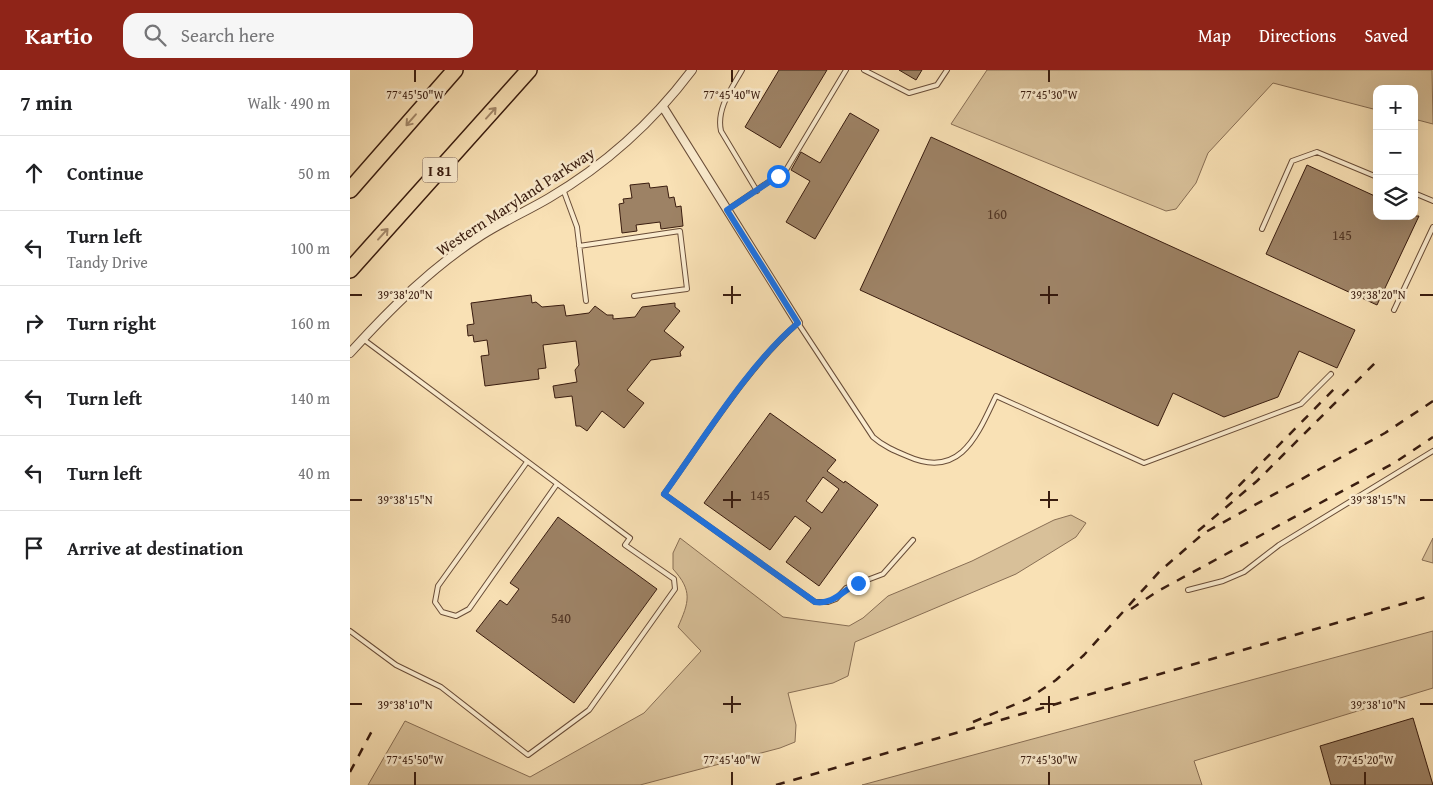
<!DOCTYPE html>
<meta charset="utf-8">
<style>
:root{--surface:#fff;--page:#f6f6f6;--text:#202124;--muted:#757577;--line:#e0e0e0;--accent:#8f2418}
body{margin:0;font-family:"Gentium Book Plus",serif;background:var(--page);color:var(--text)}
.controls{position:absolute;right:15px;top:15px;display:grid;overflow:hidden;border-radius:10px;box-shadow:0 5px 20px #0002}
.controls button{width:45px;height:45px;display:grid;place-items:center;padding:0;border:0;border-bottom:1px solid var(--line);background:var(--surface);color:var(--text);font:25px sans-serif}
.stop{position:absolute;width:15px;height:15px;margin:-11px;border:4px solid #1a73e8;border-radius:50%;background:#fff}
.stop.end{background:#1a73e8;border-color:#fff;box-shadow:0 1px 5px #0008}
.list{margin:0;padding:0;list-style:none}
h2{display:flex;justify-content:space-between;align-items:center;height:65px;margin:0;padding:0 20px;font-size:21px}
h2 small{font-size:16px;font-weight:400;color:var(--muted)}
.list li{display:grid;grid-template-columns:32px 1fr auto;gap:15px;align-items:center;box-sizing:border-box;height:75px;padding:0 20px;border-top:1px solid var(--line)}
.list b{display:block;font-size:19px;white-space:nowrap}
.list p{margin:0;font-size:16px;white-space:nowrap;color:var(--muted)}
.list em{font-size:16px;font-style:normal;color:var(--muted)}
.icon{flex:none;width:28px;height:28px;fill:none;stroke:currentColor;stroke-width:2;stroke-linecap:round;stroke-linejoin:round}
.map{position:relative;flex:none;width:1083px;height:715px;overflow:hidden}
header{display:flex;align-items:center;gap:30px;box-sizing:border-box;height:70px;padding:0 25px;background:var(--accent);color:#fff}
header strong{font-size:24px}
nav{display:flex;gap:28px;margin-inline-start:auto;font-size:18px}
.search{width:350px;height:45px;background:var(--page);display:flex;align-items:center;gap:12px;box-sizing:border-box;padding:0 18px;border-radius:15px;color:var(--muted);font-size:19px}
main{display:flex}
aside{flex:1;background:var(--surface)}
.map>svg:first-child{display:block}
</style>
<header>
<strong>Kartio</strong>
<div class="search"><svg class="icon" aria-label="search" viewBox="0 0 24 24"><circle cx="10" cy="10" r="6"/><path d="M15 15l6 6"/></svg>Search here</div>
<nav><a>Map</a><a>Directions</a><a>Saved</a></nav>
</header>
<main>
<aside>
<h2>7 min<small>Walk · 490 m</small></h2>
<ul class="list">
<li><svg class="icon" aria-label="ahead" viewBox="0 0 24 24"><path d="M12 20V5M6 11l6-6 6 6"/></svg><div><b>Continue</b></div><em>50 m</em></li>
<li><svg class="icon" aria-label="left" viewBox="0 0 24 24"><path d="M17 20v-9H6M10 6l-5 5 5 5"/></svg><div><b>Turn left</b><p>Tandy Drive</p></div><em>100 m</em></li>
<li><svg class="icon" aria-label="right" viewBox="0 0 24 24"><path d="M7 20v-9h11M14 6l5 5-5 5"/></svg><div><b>Turn right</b></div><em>160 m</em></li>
<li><svg class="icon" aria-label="left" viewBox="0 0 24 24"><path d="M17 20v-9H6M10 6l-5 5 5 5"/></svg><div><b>Turn left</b></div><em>140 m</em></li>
<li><svg class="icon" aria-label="left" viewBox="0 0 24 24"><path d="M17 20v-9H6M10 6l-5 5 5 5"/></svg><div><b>Turn left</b></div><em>40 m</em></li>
<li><svg class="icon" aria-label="arrive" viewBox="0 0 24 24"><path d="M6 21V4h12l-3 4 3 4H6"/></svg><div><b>Arrive at destination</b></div></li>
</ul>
</aside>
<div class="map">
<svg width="1083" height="715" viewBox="0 0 1083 715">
<rect width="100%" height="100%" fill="#f9e1b5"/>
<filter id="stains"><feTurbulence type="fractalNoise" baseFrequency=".004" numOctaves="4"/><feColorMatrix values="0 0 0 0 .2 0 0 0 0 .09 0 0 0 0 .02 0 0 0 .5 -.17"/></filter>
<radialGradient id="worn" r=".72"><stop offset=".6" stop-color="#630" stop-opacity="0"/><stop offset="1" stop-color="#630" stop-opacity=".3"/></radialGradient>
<path fill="#d8c099" stroke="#886e54" d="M637,0H1082L1083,54L1064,49V19H1027V40L923,13L858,83L846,113L826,139L816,141L601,54Z
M721,445L736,453L726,467L666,504L505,572L498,606L483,613L438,623L446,655L445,672L430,678L290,715H18L55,651L180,707L294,643L351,581L328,557C339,532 343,521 323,499V483L330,468L433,547L499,556L513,548L538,526L622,491L704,450Z
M1083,468V493L1072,490Z
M1083,561V618L844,691L852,715H512Z"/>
<path fill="#9d8265" stroke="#391c0f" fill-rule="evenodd" d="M429,0H477L430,78L395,57Z
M549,0H572L566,10Z
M500,43L529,60L465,169L436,152L460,111L441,100L451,82L470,93Z
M581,67L1005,260L987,298L949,281L928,327L874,347L823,323L808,356L510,220Z
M957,95L1027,127V146H1069L1027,235L916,184Z
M299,113L300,118L317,116L319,128L324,127L326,137L331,136L333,156L311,159L310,152L286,155L287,161L272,163L269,134L274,133L273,129L282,128L280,115Z
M181,225L182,233L186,232L192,237L214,235L216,246L239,243L245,236L257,245H263V249L285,247L292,237L325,233V237L330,241L314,261L334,277L330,282L331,286L301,290L277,320L294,333L274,358L252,341L237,361L230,356H226L222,326L205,328L203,316L227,312L225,300L229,295L226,271L193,275L196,298L188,299L189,309L135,316L131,286L139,285L137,270L124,272L123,265L118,266L117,255L124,254L121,233Z
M420,343L486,390L477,401L494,413L495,411L528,435L469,516L436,492L461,458L445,446L420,480L354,433ZM473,407L489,419L472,443L456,431Z
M208,447L307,519L224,633L126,561L150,530L157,535L169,519L160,513Z
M1063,648L1083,715H981L970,676Z"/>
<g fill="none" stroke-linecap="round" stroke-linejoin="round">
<defs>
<path id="service" d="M392,0C382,18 366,39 371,61L407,121
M514,0L559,23L587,15L597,0
M213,119L227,157L236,231
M1064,123L1083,131
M377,140L436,100L496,0
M912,159L942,91L967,82L1027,107
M229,176L330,161L337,219L284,226
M1044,240L1083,157
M177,392L88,516L85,532L92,542L106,546L119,539L207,414
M563,470L533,504L496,518L486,529L478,532H465L314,424C353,370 399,295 448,253L523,367C533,376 545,381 557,386C610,410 627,366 646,326L794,393L951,334L981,304
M838,520L873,511L894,502L929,475L1083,381
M0,561L46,595L91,617L178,685L239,640L325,519L324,509L275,475L280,468L13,269"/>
<path id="minor" d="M313,37L448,253
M0,283C40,239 82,197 132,165C154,151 177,141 199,128C255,95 303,52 342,0"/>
<path id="motorway" d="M0,120L105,0
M0,200L179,0"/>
</defs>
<use href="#service" stroke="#694d38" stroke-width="6"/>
<use href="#minor" stroke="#694d38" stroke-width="10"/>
<use href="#motorway" stroke="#391c0f" stroke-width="18"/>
<use href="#service" stroke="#fbeccf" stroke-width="4"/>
<use href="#minor" stroke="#fbeccf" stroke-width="8"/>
<use href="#motorway" stroke="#f9e1b5" stroke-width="15"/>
<path stroke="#391c0f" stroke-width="2.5" stroke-dasharray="9 9" stroke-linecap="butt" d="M876,429L986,317
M848,461L907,411L1026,292
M781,539L808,521L1044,393L1083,367
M623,652L678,629L706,610L734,585L810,501L854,463L1035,363L1083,331
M0,702L24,657
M426,715L1083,525"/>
</g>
<defs><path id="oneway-shaft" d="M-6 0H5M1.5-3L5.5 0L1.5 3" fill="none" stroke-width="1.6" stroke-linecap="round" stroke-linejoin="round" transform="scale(1.25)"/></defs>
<g stroke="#a3886a">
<use href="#oneway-shaft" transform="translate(141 43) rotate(-48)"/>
<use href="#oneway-shaft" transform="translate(61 50) rotate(131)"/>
<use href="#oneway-shaft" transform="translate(33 164) rotate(-48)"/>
</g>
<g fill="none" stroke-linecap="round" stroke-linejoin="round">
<path stroke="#1a73e8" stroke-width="6" d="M428,106L377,140L448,253C398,295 353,370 314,424L465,532C483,535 492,521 508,513"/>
</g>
<path fill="none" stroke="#391c0f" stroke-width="2" d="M65,0V12M382,0V12M699,0V12M382,216V234M699,216V234M0,225H12M373,225H391M690,225H708M1070,225H1083M382,421V438M699,421V438M0,430H12M373,430H391M690,430H708M1070,430H1083M382,626V643M699,626V643M0,634H12M373,634H391M690,634H708M1070,634H1083M65,702V715M382,702V715M699,702V715M1015,702V715"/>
<g text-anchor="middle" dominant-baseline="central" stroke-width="5" stroke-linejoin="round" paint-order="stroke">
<g font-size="14" fill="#523624">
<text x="647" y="144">160</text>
<text x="992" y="165">145</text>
<text x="410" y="425">145</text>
<text x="211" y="548">540</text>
</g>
<rect fill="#fbeccf" stroke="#735a49" stroke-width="1" x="72.5" y="87.5" width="35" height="25" rx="4"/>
<g font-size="15" font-weight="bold" fill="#391c0f">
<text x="90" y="100">I 81</text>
</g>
<g font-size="16" fill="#391c0f" stroke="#fbeccf">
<text transform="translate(165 131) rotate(-33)">Western Maryland Parkway</text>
</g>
</g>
<g font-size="12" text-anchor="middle" fill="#391c0f" stroke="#fbeccf" stroke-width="5" stroke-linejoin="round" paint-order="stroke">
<text x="65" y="29">77°45'50"W</text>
<text x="382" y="29">77°45'40"W</text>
<text x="699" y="29">77°45'30"W</text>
<text x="55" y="229">39°38'20"N</text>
<text x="1028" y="229">39°38'20"N</text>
<text x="55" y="434">39°38'15"N</text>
<text x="1028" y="434">39°38'15"N</text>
<text x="55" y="639">39°38'10"N</text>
<text x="1028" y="639">39°38'10"N</text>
<text x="65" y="694">77°45'50"W</text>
<text x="382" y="694">77°45'40"W</text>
<text x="699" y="694">77°45'30"W</text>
<text x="1015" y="694">77°45'20"W</text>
</g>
<rect width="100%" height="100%" filter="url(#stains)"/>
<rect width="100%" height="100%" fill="url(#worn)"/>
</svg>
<div class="controls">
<button>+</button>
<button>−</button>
<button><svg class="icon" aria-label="layers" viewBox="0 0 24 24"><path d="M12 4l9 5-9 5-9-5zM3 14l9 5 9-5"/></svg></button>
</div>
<div class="stop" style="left:428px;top:106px"></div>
<div class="stop end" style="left:508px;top:513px"></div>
</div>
</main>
